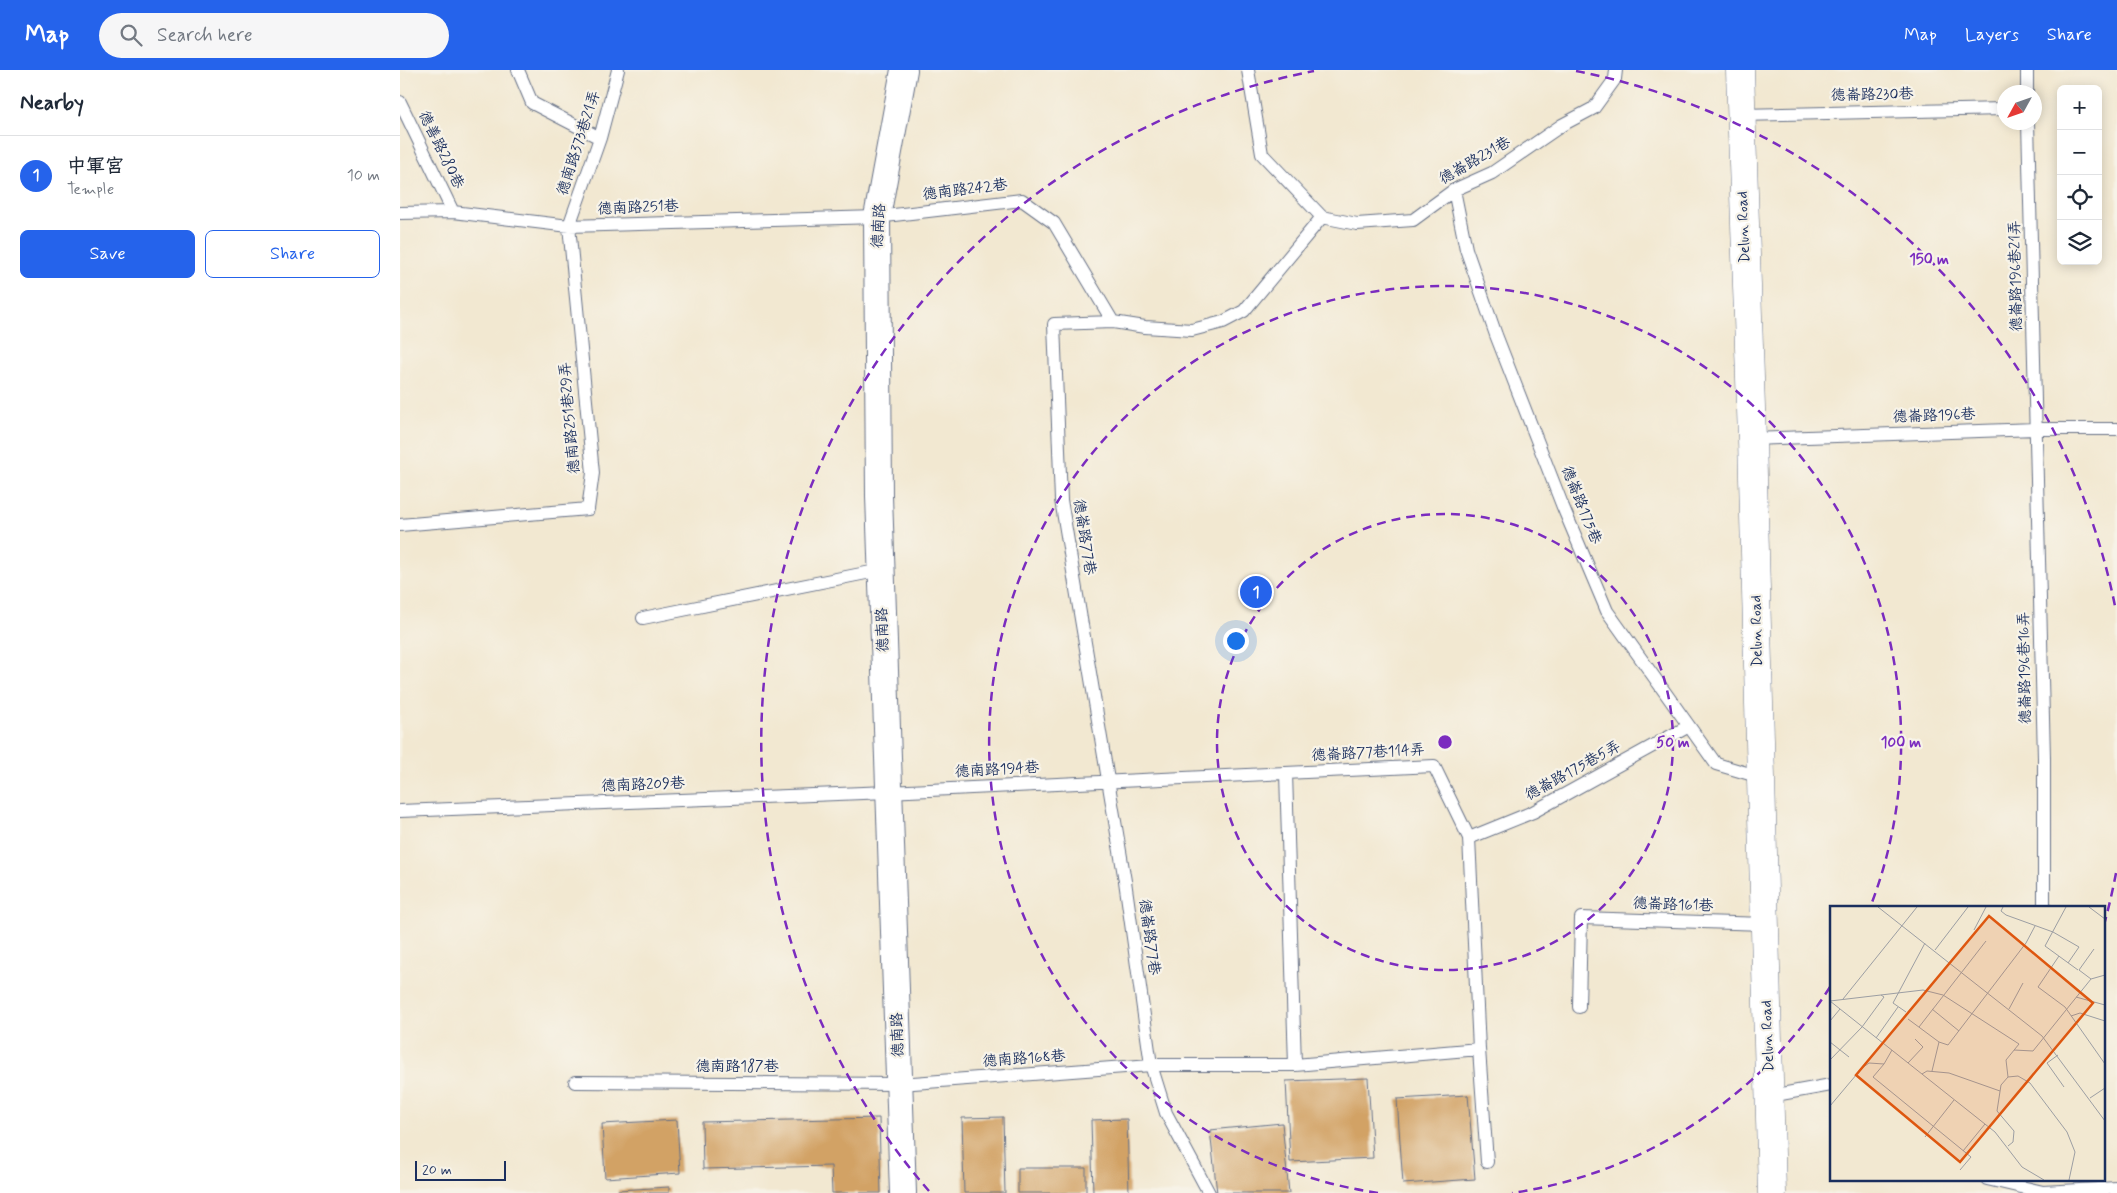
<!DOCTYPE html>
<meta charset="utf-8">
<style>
:root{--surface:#fff;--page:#f6f6f7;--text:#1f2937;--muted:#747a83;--line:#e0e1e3;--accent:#2563eb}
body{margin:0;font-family:Mynerve,"LXGW WenKai TC",sans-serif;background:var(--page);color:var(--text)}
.controls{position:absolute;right:15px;top:15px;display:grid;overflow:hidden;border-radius:8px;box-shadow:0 2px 12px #0003}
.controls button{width:45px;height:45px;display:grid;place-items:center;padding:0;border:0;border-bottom:1px solid var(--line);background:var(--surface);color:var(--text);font:25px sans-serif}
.compass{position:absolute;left:1597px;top:15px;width:45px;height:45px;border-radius:50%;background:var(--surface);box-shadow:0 2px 12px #0003;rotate:230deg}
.scale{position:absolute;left:15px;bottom:12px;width:91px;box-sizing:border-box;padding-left:5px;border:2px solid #1b2f5e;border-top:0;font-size:14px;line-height:18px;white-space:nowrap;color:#1b2f5e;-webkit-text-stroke:4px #f7f3e8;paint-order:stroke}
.you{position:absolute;left:835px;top:570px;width:18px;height:18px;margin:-12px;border:4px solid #fff;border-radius:50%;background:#1a73e8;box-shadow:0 0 0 8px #1a73e833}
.badge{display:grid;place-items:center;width:32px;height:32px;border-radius:50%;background:var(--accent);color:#fff;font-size:16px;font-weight:700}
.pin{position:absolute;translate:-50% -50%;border:2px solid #fff;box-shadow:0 1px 5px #0006}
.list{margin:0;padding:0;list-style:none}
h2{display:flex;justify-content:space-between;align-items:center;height:65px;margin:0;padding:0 20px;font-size:21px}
h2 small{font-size:16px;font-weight:400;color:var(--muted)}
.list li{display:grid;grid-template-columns:32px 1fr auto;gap:15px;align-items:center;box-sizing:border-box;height:80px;padding:0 20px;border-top:1px solid var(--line)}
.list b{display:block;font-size:19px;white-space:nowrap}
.list p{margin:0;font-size:16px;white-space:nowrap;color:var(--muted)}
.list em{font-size:16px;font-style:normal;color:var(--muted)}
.actions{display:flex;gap:10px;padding:15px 20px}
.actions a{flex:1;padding:11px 0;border:1px solid var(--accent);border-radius:8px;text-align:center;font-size:18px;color:var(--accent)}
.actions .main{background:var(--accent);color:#fff}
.icon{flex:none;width:28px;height:28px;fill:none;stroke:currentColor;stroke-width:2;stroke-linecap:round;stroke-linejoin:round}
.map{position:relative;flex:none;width:1717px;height:1123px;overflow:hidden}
header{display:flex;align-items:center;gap:30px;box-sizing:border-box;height:70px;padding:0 25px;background:var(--accent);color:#fff}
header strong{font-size:24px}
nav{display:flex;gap:28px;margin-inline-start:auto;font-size:18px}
.search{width:350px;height:45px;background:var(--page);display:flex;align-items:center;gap:12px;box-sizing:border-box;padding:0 18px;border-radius:28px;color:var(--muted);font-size:19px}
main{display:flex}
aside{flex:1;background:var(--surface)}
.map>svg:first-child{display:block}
</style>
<header>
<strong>Map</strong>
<div class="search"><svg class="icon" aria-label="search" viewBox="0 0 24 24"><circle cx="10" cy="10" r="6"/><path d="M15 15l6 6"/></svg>Search here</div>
<nav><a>Map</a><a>Layers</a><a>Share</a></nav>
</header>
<main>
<aside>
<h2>Nearby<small></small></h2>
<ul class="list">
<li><span class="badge">1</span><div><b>中軍宮</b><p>Temple</p></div><em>10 m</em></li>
</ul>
<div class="actions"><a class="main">Save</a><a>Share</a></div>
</aside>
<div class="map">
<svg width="1717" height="1123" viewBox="0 0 1717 1123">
<rect width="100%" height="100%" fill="#f7f3e8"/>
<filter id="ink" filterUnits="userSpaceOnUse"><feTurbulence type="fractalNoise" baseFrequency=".02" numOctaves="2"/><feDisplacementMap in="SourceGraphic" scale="10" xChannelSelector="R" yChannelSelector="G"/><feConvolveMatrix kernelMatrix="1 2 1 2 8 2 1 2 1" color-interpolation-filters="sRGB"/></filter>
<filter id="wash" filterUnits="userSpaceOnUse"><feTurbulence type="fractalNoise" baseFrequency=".0096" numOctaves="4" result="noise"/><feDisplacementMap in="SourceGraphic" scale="20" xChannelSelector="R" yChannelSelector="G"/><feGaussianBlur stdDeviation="1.12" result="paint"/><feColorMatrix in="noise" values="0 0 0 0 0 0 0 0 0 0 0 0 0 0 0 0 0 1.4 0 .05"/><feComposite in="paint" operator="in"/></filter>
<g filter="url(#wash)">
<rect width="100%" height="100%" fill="#f2e8d1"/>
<g id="blocks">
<path fill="#d2a265" d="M968,1008L973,1088L890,1092L886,1011Z
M1068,1025L1075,1109L1003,1114L997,1029Z
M603,1047L605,1123H564L562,1048Z
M479,1048L481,1123H432L431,1096L303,1099L302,1052Z
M727,1049L729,1123H693L691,1050Z
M277,1050L280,1103L205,1108L202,1054Z
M882,1053L889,1123H817L810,1060Z
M618,1098H686V1123H618Z
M269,1117V1123H218V1120Z"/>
</g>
</g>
<g filter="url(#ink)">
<use href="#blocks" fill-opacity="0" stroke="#667086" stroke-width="1"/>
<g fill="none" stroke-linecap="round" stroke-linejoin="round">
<defs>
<path id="lane" d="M118,0L132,33L200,68
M848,0L862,84L922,147
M1627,0V22
M0,32L53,142
M1340,45L1604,39
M1628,52L1644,688V837
M1054,120L1066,179L1096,265L1163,437L1207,541L1316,694L1360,707
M0,143L53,142L169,156L477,147L622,130L654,153L713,252
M922,147L957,154L1013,150L1054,120L1092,103L1162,55L1194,38L1215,9L1216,0
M1352,369L1636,359H1717
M0,455L188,439L193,403L169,156L200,68L218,0
M243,548L481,500
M886,703L895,995
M0,741L488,722L1034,696L1069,768L1079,979L1087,1092
M1069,768L1133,742L1289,656
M1179,937L1181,848L1364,854
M175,1012L500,1014L751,995H895L1079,979
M1370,1026L1431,1015
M1587,1109L1643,1122L1717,1118
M809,1123L766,1043L751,995L725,811L661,430L654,254L713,252L745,257L792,260L823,252L844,241L922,147"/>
<path id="street" d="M503,1123L479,426L477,147L504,0"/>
<path id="secondary" d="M1340,0L1352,369L1372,1123"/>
</defs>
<use href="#lane" stroke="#667086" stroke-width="14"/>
<use href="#street" stroke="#667086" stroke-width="28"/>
<use href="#secondary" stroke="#667086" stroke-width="29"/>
<use href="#lane" stroke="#fff" stroke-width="12"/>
<use href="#street" stroke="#fff" stroke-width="26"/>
<use href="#secondary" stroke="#fff" stroke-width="28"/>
</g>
</g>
<g fill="none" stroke="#7b2cbf" stroke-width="2.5" stroke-dasharray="9 6">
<circle cx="1045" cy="672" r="228"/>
<path d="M1430 917A456 456 0 0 1 1112 1123M978 1123A456 456 0 1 1 1471 835"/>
<path d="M1716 803A684 684 0 0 1 1704 855M529 1121A684 684 0 0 1 914 1M1176 1A684 684 0 0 1 1716 541"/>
</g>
<g text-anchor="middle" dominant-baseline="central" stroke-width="4.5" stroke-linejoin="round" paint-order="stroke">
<g font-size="15" fill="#1b2f5e" stroke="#f7f3e8">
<text transform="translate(1472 25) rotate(-1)">德崙路230巷</text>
<text transform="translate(179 73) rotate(-72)">德南路373巷21弄</text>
<text transform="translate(41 80) rotate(64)">德善路280巷</text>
<text transform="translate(1075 91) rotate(-30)">德崙路231巷</text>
<text transform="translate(565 120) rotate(-7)">德南路242巷</text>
<text transform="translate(238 138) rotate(-2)">德南路251巷</text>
<text transform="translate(479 156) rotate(-86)">德南路</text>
<text transform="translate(1344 157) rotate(-92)">Delun Road</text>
<text transform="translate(1616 206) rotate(-91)">德崙路196巷21弄</text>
<text transform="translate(1534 346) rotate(-2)">德崙路196巷</text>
<text transform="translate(170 348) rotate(-95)">德南路251巷29弄</text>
<text transform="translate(1181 435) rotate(68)">德崙路175巷</text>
<text transform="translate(684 467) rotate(81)">德崙路77巷</text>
<text transform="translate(483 560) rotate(-92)">德南路</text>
<text transform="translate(1357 561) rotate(-91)">Delun Road</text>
<text transform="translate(1625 598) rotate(-91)">德崙路196巷16弄</text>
<text transform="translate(968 683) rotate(-3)">德崙路77巷114弄</text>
<text transform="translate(597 700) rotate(-3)">德南路194巷</text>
<text transform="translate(1173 701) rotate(-29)">德崙路175巷5弄</text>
<text transform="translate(243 715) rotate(-2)">德南路209巷</text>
<text transform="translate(1273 835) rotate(2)">德崙路161巷</text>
<text transform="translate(749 867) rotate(82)">德崙路77巷</text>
<text transform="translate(498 965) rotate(-92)">德南路</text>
<text transform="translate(1368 966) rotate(-92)">Delun Road</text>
<text transform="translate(624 989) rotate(-4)">德南路168巷</text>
<text x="337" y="997">德南路187巷</text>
</g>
</g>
<g transform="translate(1430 836)">
<rect width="275" height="275" fill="#f2e8d1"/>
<path fill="none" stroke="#9c9ea3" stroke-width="1" d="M48,1L212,130L275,215M173,1L171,5L176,9L223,26L249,41L238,57M236,1L215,40L248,64M259,1L275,13M144,24L156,1M105,44L138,1M229,50L208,81L235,101L275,158M261,73L249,64L264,43M246,91L275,99M13,93L87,1M0,95L165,226L192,261L214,274M0,95L93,84L113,89L189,138L176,154L178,171M102,103L129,125M179,103L193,77M76,106L63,97L95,37M241,110L250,107L275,115M78,113L109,136L118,139L196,37L205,20M0,115L10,103M89,121L156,35M46,132L68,101M0,136L19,151M184,144L203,145L261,73L275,69M228,149L217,157L234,181M0,154L32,121L54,91L51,89M78,157L93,141L85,133M54,158L43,171L141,251L130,264M102,165L109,136M92,168L97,165L119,167L170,185M178,171L188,170L200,177L237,226L245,246L239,274M260,192L275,182M0,200L32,162L39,157L54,158L62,144M95,231L124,194M178,240L183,236L184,225L167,205L171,179L178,171M133,245L155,218"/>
<path fill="#de5710" fill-opacity="0.15" stroke="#de5710" stroke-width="2.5" d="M159,10L263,97L130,256L26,169Z"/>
<rect width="275" height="275" fill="none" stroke="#1b2f5e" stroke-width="2.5"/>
</g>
<circle cx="1045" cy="672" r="8" fill="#7b2cbf" stroke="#f7f3e8" stroke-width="2.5"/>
<g font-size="15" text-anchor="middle" font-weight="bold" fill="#7b2cbf" stroke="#f7f3e8" stroke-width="4.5" stroke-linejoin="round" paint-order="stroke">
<text x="1529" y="194">150 m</text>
<text x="1273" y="677">50 m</text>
<text x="1501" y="677">100 m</text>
</g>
</svg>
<div class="controls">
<button>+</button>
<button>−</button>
<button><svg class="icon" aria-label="locate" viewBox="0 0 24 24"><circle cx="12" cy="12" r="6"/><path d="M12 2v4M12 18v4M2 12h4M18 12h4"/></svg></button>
<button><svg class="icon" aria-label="layers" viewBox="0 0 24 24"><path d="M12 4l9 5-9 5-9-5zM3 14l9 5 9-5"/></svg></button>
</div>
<svg class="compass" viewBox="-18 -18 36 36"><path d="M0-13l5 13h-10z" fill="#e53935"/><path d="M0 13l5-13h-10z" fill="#747a83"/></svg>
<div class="scale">20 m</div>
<div class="you"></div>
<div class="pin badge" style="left:856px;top:522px">1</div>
</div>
</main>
